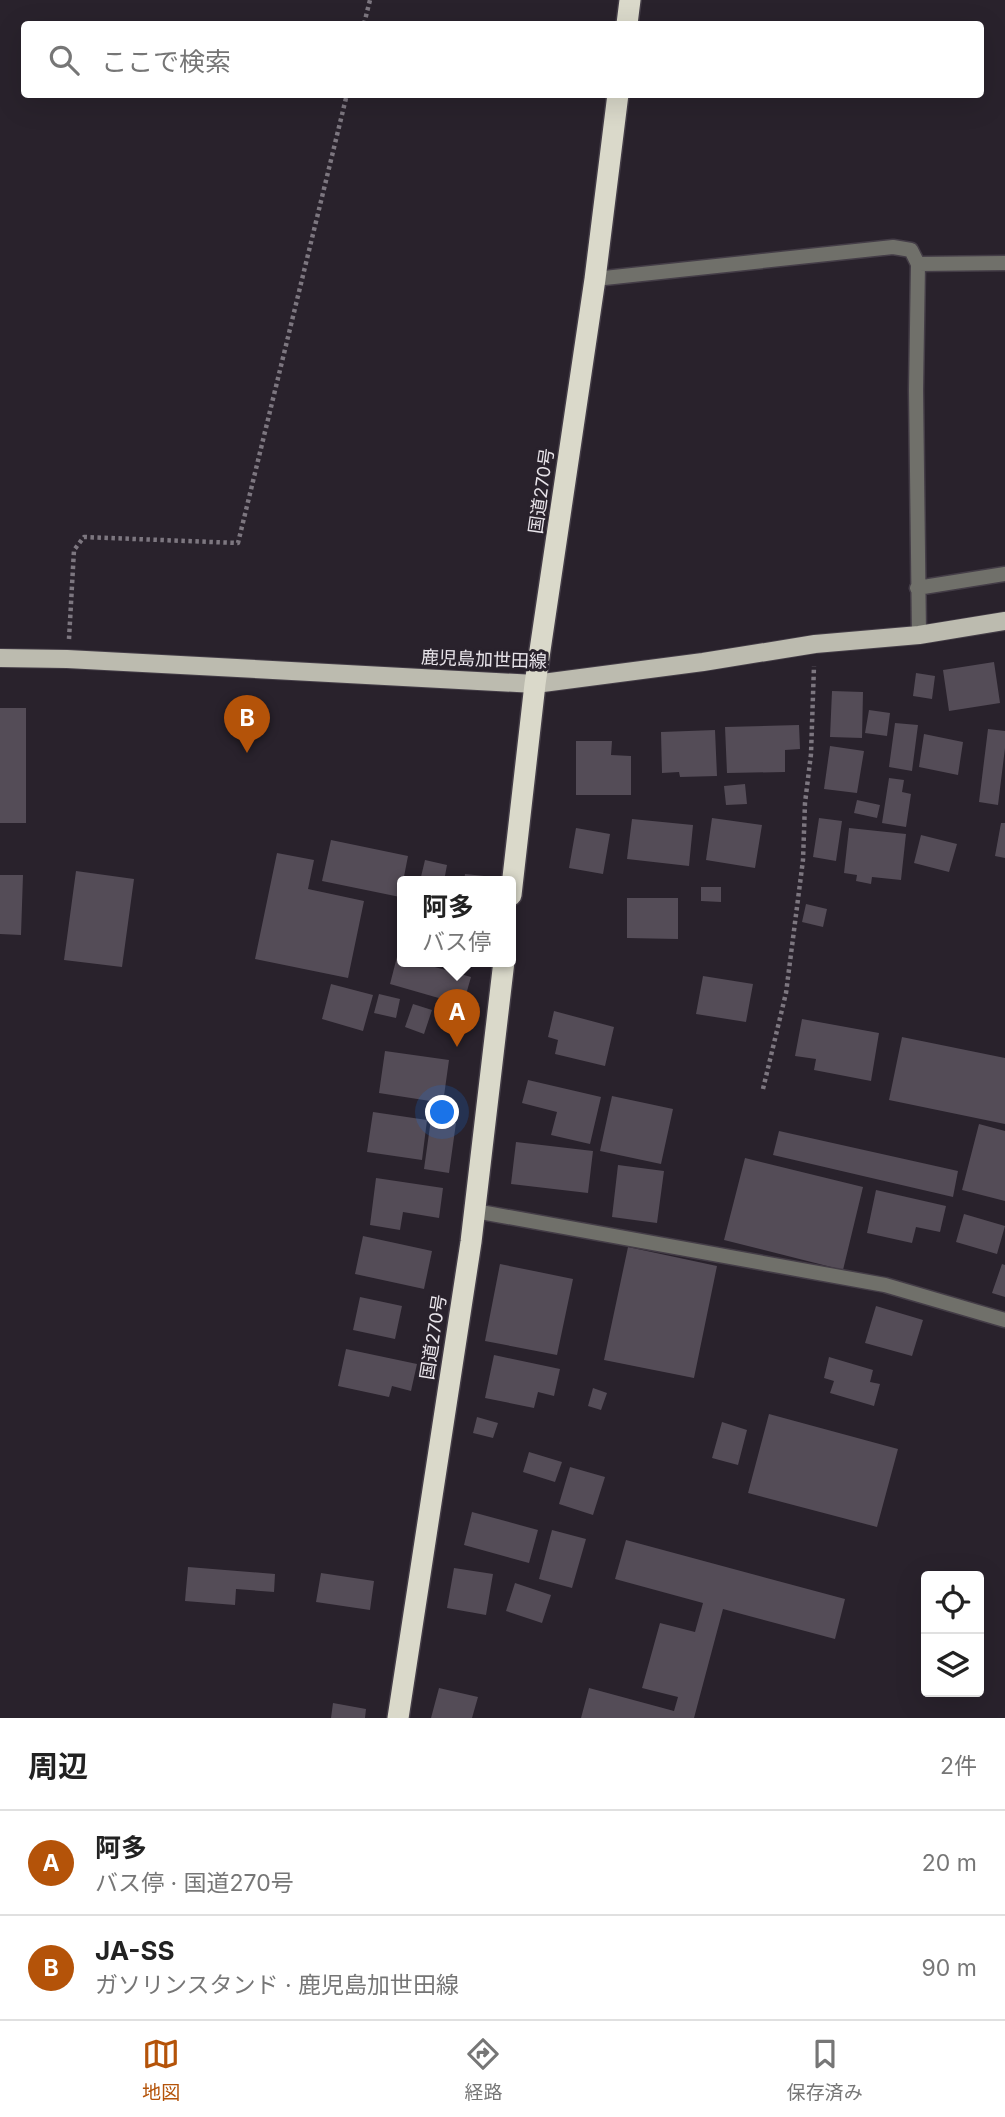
<!DOCTYPE html>
<html lang="ja">
<meta charset="utf-8">
<style>
:root{--surface:#fff;--page:#f2f2f2;--text:#222;--muted:#767676;--line:#e0e0e0;--accent:#b45309}
body{margin:0;font-family:Inter,"Noto Sans JP",sans-serif;background:var(--page);color:var(--text)}
.controls{position:absolute;right:21px;bottom:21px;display:grid;overflow:hidden;border-radius:7px;box-shadow:0 7px 28px #0002}
.controls button{width:63px;height:63px;display:grid;place-items:center;padding:0;border:0;border-bottom:2px solid var(--line);background:var(--surface);color:var(--text);font:35px sans-serif}
.you{position:absolute;left:443px;top:1113px;width:24px;height:24px;margin:-18px;border:5px solid #fff;border-radius:50%;background:#1a73e8;box-shadow:0 0 0 10px #1a73e833}
.badge{display:grid;place-items:center;width:46px;height:46px;border-radius:50%;background:var(--accent);color:#fff;font-size:23px;font-weight:700}
.pin{position:absolute;translate:-50% -58px;filter:drop-shadow(0 2px 4px #0008)}
.pin::after{content:'';position:absolute;top:37px;width:24px;height:21px;background:inherit;clip-path:polygon(0 0,100% 0,50% 100%)}
.popup{position:absolute;left:397px;top:876px;width:119px;height:91px;box-sizing:border-box;display:grid;place-content:center;border-radius:7px;background:var(--surface);filter:drop-shadow(0 2px 5px #0005);font-size:23px;white-space:nowrap;color:var(--muted)}
.popup b{font-size:26px;color:var(--text)}
.popup::after{content:'';position:absolute;left:50%;top:100%;margin-left:-14px;border:14px solid transparent;border-top-color:var(--surface)}
.list{margin:0;padding:0;list-style:none}
h2{display:flex;justify-content:space-between;align-items:center;height:91px;margin:0;padding:0 28px;font-size:30px}
h2 small{font-size:23px;font-weight:400;color:var(--muted)}
.list li{display:grid;grid-template-columns:46px 1fr auto;gap:21px;align-items:center;box-sizing:border-box;height:105px;padding:0 28px;border-top:2px solid var(--line)}
.list b{display:block;font-size:26px;white-space:nowrap}
.list p{margin:0;font-size:23px;white-space:nowrap;color:var(--muted)}
.list em{font-size:23px;font-style:normal;color:var(--muted)}
.icon{flex:none;width:38px;height:38px;fill:none;stroke:currentColor;stroke-width:2;stroke-linecap:round;stroke-linejoin:round}
.map{position:relative;flex:none;width:1005px;height:1718px;overflow:hidden}
.search{position:absolute;background:var(--surface);box-shadow:0 7px 28px #0002;left:21px;right:21px;top:21px;height:77px;display:flex;align-items:center;gap:18px;box-sizing:border-box;padding:0 24px;border-radius:7px;color:var(--muted);font-size:26px}
.sheet{height:301px;background:var(--surface)}
nav{display:flex;justify-content:space-around;align-items:center;box-sizing:border-box;height:98px;border-top:2px solid var(--line);background:var(--surface);font-size:19px;color:var(--muted)}
nav a{display:grid;justify-items:center;gap:4px}
nav .on{color:var(--accent)}
.map>svg:first-child{display:block}
</style>
<div class="map">
<svg width="1005" height="1718" viewBox="0 0 1005 1718">
<rect width="100%" height="100%" fill="#29222c"/>
<path fill="#544c57" d="M994,662L1000,703L949,711L943,670Z
M916,673L935,676L932,699L913,696Z
M832,691L863,692L862,738L830,737Z
M0,708H26V823H0Z
M869,710L890,713L887,736L865,733Z
M895,723L918,725L912,771L889,767Z
M799,725L800,749L785,750V772L727,773L725,727Z
M988,729L1005,731V748L998,805L979,802Z
M715,730L717,776L680,777L679,772L662,773L661,732Z
M924,734L963,742L958,775L919,767Z
M576,741H612L611,755L631,756V795H576Z
M830,746L864,751L857,793L824,789Z
M889,778L904,780L902,792L911,794L906,827L882,823Z
M745,784L747,804L726,805L724,786Z
M857,800L880,805L877,818L854,813Z
M712,818L762,825L755,868L706,860Z
M819,818L842,821L836,861L813,857Z
M632,819L693,825L689,866L627,859Z
M1001,823H1005V858L995,856Z
M576,828L610,834L603,874L569,868Z
M849,828L906,834L901,880L872,877L871,884L856,881L857,875L844,873Z
M921,835L957,844L949,872L914,863Z
M331,840L408,856L400,897L322,881Z
M277,853L314,860L308,889L364,901L348,978L255,959Z
M425,860L447,865L444,881H420Z
M76,871L134,879L122,967L64,960Z
M465,874L484,876V881H464Z
M0,875H23L21,935L0,934Z
M701,887H721V902L701,901Z
M627,898H678V939L627,938Z
M806,904L827,909L823,927L802,922Z
M397,957L403,958V961H413L471,977L463,1005L390,984Z
M703,976L753,984L746,1022L696,1014Z
M331,984L373,995L363,1031L322,1019Z
M379,994L400,999L396,1018L374,1013Z
M413,1004L432,1010L424,1034L405,1027Z
M554,1011L614,1027L605,1066L555,1054L558,1040L548,1037Z
M802,1019L879,1033L871,1081L814,1070L816,1059L795,1056Z
M902,1037L1005,1058V1124L889,1100Z
M385,1051L449,1060L443,1103L379,1093Z
M528,1080L601,1097L590,1144L551,1135L557,1112L522,1103Z
M612,1096L673,1109L661,1164L600,1151Z
M373,1112L427,1120L422,1160L367,1152Z
M431,1119L456,1123L449,1173L424,1169Z
M979,1124L1005,1131V1201L962,1190Z
M779,1131L958,1171L953,1197L773,1155Z
M516,1142L593,1151L588,1193L511,1184Z
M745,1158L863,1187L843,1270L724,1240Z
M618,1165L664,1171L657,1223L612,1217Z
M376,1178L443,1188L439,1218L403,1212L400,1230L370,1225Z
M876,1190L946,1206L940,1232L916,1227L912,1243L867,1233Z
M964,1214L1005,1226L997,1254L956,1242Z
M363,1236L432,1251L424,1289L355,1274Z
M628,1247L717,1266L694,1378L604,1360Z
M500,1264L573,1279L557,1355L485,1341Z
M1002,1264L1005,1265V1297L992,1293Z
M360,1297L402,1306L395,1339L353,1330Z
M876,1306L923,1320L912,1356L865,1343Z
M346,1349L417,1364L411,1391L392,1386L389,1397L338,1386Z
M494,1355L560,1369L554,1396L538,1392L534,1408L485,1398Z
M829,1357L873,1370L870,1382L880,1384L874,1406L830,1393L834,1381L824,1378Z
M593,1388L607,1393L601,1410L588,1406Z
M769,1414L898,1449L877,1527L748,1493Z
M477,1417L498,1423L493,1438L473,1433Z
M722,1422L747,1430L738,1465L712,1458Z
M529,1452L562,1462L555,1482L523,1472Z
M570,1467L605,1477L593,1515L559,1504Z
M472,1512L538,1530L529,1563L464,1545Z
M552,1530L586,1539L572,1588L539,1579Z
M626,1540L845,1599L835,1639L723,1609L694,1718H581L589,1688L674,1711L678,1697L642,1688L660,1623L695,1632L703,1603L615,1579Z
M188,1567L275,1574L274,1592L236,1589L235,1605L185,1601Z
M454,1568L493,1574L486,1615L447,1608Z
M321,1573L374,1581L370,1610L316,1602Z
M515,1583L551,1595L542,1623L506,1611Z
M439,1688L478,1697L472,1718H431Z
M333,1703L366,1709L365,1718H331Z"/>
<g fill="none" stroke-linecap="round" stroke-linejoin="round">
<defs>
<path id="street" d="M918,264L1005,263
M595,279L893,247L911,250L918,264L916,390L919,635
M917,588L1005,574
M475,1211L885,1285L1005,1320"/>
<path id="primary" d="M0,658L67,659L535,684L703,662L815,644L919,635L1005,621"/>
<path id="highway" d="M627,24L630,0
M511,895L535,684L595,279L618,94
M398,1718L471,1242L504,961"/>
</defs>
<use href="#street" stroke="#443d47" stroke-width="17"/>
<use href="#primary" stroke="#443d47" stroke-width="20"/>
<use href="#highway" stroke="#443d47" stroke-width="24"/>
<path stroke="#7d7780" stroke-width="4.5" stroke-dasharray="3.5 3.5" stroke-linecap="butt" d="M364,24L370,0
M69,639L74,550L84,537L238,543L347,94
M763,1089L786,993L803,860L805,803L811,754L814,666"/>
<use href="#street" stroke="#70706a" stroke-width="14"/>
<use href="#primary" stroke="#bcbbaf" stroke-width="18"/>
<use href="#highway" stroke="#dad9ca" stroke-width="21"/>
</g>
<g text-anchor="middle" dominant-baseline="central" stroke-width="6" stroke-linejoin="round" paint-order="stroke">
<g font-size="18" fill="#e8e4ea" stroke="#29222c">
<text transform="translate(541 491) rotate(-82)">国道270号</text>
<text transform="translate(484 659) rotate(2)">鹿児島加世田線</text>
<text transform="translate(433 1337) rotate(-81)">国道270号</text>
</g>
</g>
</svg>
<div class="controls">
<button><svg class="icon" aria-label="locate" viewBox="0 0 24 24"><circle cx="12" cy="12" r="6"/><path d="M12 2v4M12 18v4M2 12h4M18 12h4"/></svg></button>
<button><svg class="icon" aria-label="layers" viewBox="0 0 24 24"><path d="M12 4l9 5-9 5-9-5zM3 14l9 5 9-5"/></svg></button>
</div>
<div class="you"></div>
<div class="pin badge" style="left:457px;top:1047px">A</div>
<div class="popup"><b>阿多</b>バス停</div>
<div class="pin badge" style="left:247px;top:753px">B</div>
<div class="search"><svg class="icon" aria-label="search" viewBox="0 0 24 24"><circle cx="10" cy="10" r="6"/><path d="M15 15l6 6"/></svg>ここで検索</div>
</div>
<section class="sheet">
<h2>周辺<small>2件</small></h2>
<ul class="list">
<li><span class="badge">A</span><div><b>阿多</b><p>バス停 · 国道270号</p></div><em>20 m</em></li>
<li><span class="badge">B</span><div><b>JA-SS</b><p>ガソリンスタンド · 鹿児島加世田線</p></div><em>90 m</em></li>
</ul>
</section>
<nav>
<a class="on"><svg class="icon" aria-label="map" viewBox="0 0 24 24"><path d="M3 6l6-2 6 2 6-2v14l-6 2-6-2-6 2zM9 4v14M15 6v14"/></svg>地図</a>
<a><svg class="icon" aria-label="directions" viewBox="0 0 24 24"><path d="M12 3l9 9-9 9-9-9zM9 14v-3h6M13 9l2 2-2 2"/></svg>経路</a>
<a><svg class="icon" aria-label="saved" viewBox="0 0 24 24"><path d="M7 4h10v16l-5-4-5 4z"/></svg>保存済み</a>
</nav>
